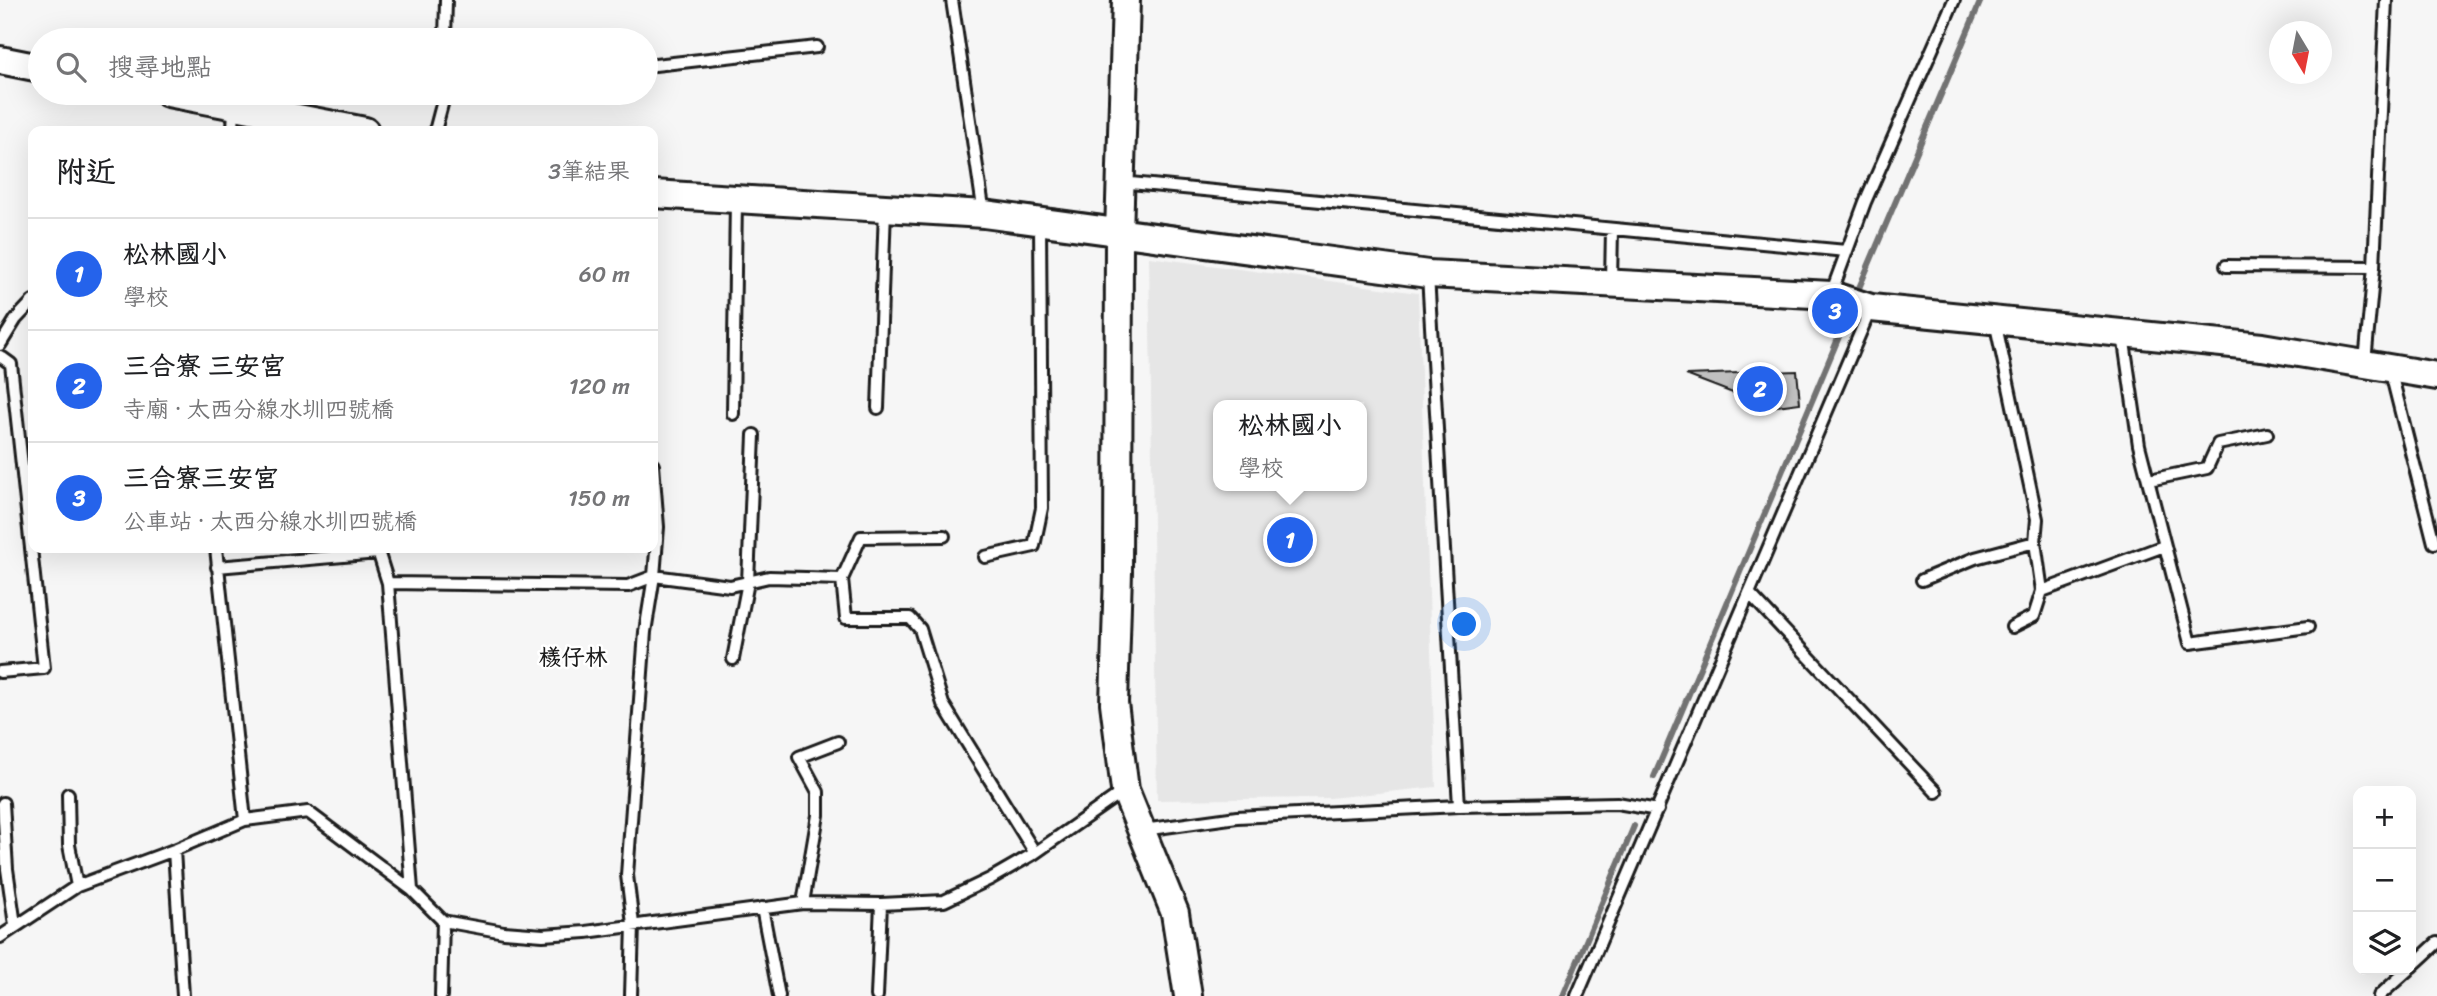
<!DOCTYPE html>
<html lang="zh-TW">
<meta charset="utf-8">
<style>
:root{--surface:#fff;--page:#f2f2f2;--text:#202124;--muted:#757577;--line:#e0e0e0;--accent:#2563eb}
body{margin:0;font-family:Sriracha,"LXGW WenKai TC",sans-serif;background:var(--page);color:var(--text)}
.controls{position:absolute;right:21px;bottom:21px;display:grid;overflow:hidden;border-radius:14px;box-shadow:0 7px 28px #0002}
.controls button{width:63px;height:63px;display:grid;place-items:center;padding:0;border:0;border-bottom:2px solid var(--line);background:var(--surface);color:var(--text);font:35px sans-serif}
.compass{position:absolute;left:2269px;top:21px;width:63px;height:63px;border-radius:50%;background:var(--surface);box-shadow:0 7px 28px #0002;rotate:170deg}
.you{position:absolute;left:1465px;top:625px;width:24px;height:24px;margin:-18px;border:5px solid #fff;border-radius:50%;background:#1a73e8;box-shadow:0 0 0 10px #1a73e833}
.badge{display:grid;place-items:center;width:46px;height:46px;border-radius:50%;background:var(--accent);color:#fff;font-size:23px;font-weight:700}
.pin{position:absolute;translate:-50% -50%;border:4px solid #fff;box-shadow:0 2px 7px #0006}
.popup{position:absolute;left:1213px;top:400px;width:154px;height:91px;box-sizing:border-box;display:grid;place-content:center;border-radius:14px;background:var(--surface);filter:drop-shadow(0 2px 5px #0005);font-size:23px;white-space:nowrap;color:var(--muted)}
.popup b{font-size:26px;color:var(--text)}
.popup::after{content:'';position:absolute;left:50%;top:100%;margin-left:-14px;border:14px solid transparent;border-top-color:var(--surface)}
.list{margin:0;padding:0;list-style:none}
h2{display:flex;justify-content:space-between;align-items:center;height:91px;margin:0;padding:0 28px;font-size:30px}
h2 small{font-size:23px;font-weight:400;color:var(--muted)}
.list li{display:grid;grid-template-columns:46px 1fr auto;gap:21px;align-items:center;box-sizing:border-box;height:112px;padding:0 28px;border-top:2px solid var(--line)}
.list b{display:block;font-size:26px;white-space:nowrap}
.list p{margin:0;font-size:23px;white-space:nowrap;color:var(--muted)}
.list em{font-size:23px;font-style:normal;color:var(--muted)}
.icon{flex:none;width:38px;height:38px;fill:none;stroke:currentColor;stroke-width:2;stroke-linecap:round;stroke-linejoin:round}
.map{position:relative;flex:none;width:2437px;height:996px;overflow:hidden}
.search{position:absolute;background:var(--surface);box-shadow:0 7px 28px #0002;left:28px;top:28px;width:630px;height:77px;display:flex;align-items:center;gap:18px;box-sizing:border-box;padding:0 24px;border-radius:38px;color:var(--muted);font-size:26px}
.panel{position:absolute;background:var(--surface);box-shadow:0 7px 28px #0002;left:28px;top:126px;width:630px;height:427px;border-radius:14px}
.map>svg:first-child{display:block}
</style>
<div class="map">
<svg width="2437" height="996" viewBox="0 0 2437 996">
<rect width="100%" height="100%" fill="#f6f6f6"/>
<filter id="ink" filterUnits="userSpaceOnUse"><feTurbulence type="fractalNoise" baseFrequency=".0143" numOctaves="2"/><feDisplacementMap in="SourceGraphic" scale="14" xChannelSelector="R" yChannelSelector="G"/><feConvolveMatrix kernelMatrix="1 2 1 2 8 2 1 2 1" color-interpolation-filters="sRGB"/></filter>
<g filter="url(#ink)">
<path fill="#e6e6e6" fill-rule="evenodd" d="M1149,257L1418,293L1436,787L1330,798L1157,800ZM1218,405H1362V486H1218Z"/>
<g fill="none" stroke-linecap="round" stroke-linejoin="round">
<path stroke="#727272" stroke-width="6" d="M1856,295L1981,0
M1654,777L1851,308
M1563,996L1634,826"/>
</g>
<path fill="#c0c0c0" stroke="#1c1c1c" stroke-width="2" d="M1797,371L1800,403L1769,407L1686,375Z"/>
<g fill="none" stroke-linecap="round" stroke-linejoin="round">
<defs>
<path id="service" d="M952,0L984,214
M445,40L446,0
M646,66L817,47
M233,131L234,106
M435,131L445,93
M1120,182L1846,251
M2226,266L2374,267
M1428,275L1459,806
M1611,282L1612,229
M1831,294L1865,202L1954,0
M1995,321L2037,519L2035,542L2042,591L2034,616L2012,627
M2123,335L2139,445L2190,643L2308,627
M0,345L16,319L33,301
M0,356L11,364L44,668L0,672
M2365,362L2374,267L2386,0
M2390,369L2434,543
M878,408L885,209
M733,414L736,200
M2149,480L2207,468L2218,444L2267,434
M216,548L245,820
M377,548L388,583L412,890
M985,557L1034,546L1042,508L1040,223
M217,567L378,553
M842,579L861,537L944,536
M1922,580L1975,558L2035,542
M388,583L628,586L654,576L730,586L769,577L842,579L846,618H910L920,629L943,704L1035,853
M2042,591L2164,546
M1749,593L1936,792
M733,659L748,582L754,435
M68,794L69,845L77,886
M3,803L7,869L15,925
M1143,830L1237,817L1459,806L1617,803L1658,810
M174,850L183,996
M803,903L818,815V792L799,757L838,742
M762,908L779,996
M0,937L77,886L174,850L245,820L308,812L412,890L443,921L504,932L543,935L586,932L803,903L881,904L944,901L990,879L1035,853L1125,790
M2411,967L2437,943
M441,996L443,921
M631,996L633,924L627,875L645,632L654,576L658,527L653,465
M877,996L881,904
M1577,996L1870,310
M2379,996L2408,970"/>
<path id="tertiary" d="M1126,0L1119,234L1118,572L1114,703L1125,790L1175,913L1188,996
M0,60L40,68
M168,93L365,131
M653,194L984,214L1428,274L1831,295L1871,308L2262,347L2437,376"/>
</defs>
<use href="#service" stroke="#1c1c1c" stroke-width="16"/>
<use href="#tertiary" stroke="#1c1c1c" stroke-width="32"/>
<use href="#service" stroke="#fff" stroke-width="10"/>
<use href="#tertiary" stroke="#fff" stroke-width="26"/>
</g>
</g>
<g text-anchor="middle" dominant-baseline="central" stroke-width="5" stroke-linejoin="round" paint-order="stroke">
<g font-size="23" font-weight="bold" fill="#1c1c1c" stroke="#fff">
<text x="573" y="657">檨仔林</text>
</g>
</g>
</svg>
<div class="controls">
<button>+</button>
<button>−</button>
<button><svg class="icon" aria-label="layers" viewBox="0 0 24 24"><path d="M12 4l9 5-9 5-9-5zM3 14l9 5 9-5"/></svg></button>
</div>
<svg class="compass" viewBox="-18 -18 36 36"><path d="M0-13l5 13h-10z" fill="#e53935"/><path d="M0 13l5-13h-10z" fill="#757577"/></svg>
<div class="you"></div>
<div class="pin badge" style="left:1290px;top:540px">1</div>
<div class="popup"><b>松林國小</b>學校</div>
<div class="pin badge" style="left:1760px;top:389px">2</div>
<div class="pin badge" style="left:1835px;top:311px">3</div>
<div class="search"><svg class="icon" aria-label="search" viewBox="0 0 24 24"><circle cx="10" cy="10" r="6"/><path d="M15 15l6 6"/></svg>搜尋地點</div>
<section class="panel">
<h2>附近<small>3筆結果</small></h2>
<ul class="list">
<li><span class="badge">1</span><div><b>松林國小</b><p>學校</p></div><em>60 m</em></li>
<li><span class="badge">2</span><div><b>三合寮 三安宮</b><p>寺廟 · 太西分線水圳四號橋</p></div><em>120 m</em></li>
<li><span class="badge">3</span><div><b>三合寮三安宮</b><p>公車站 · 太西分線水圳四號橋</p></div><em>150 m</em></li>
</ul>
</section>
</div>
